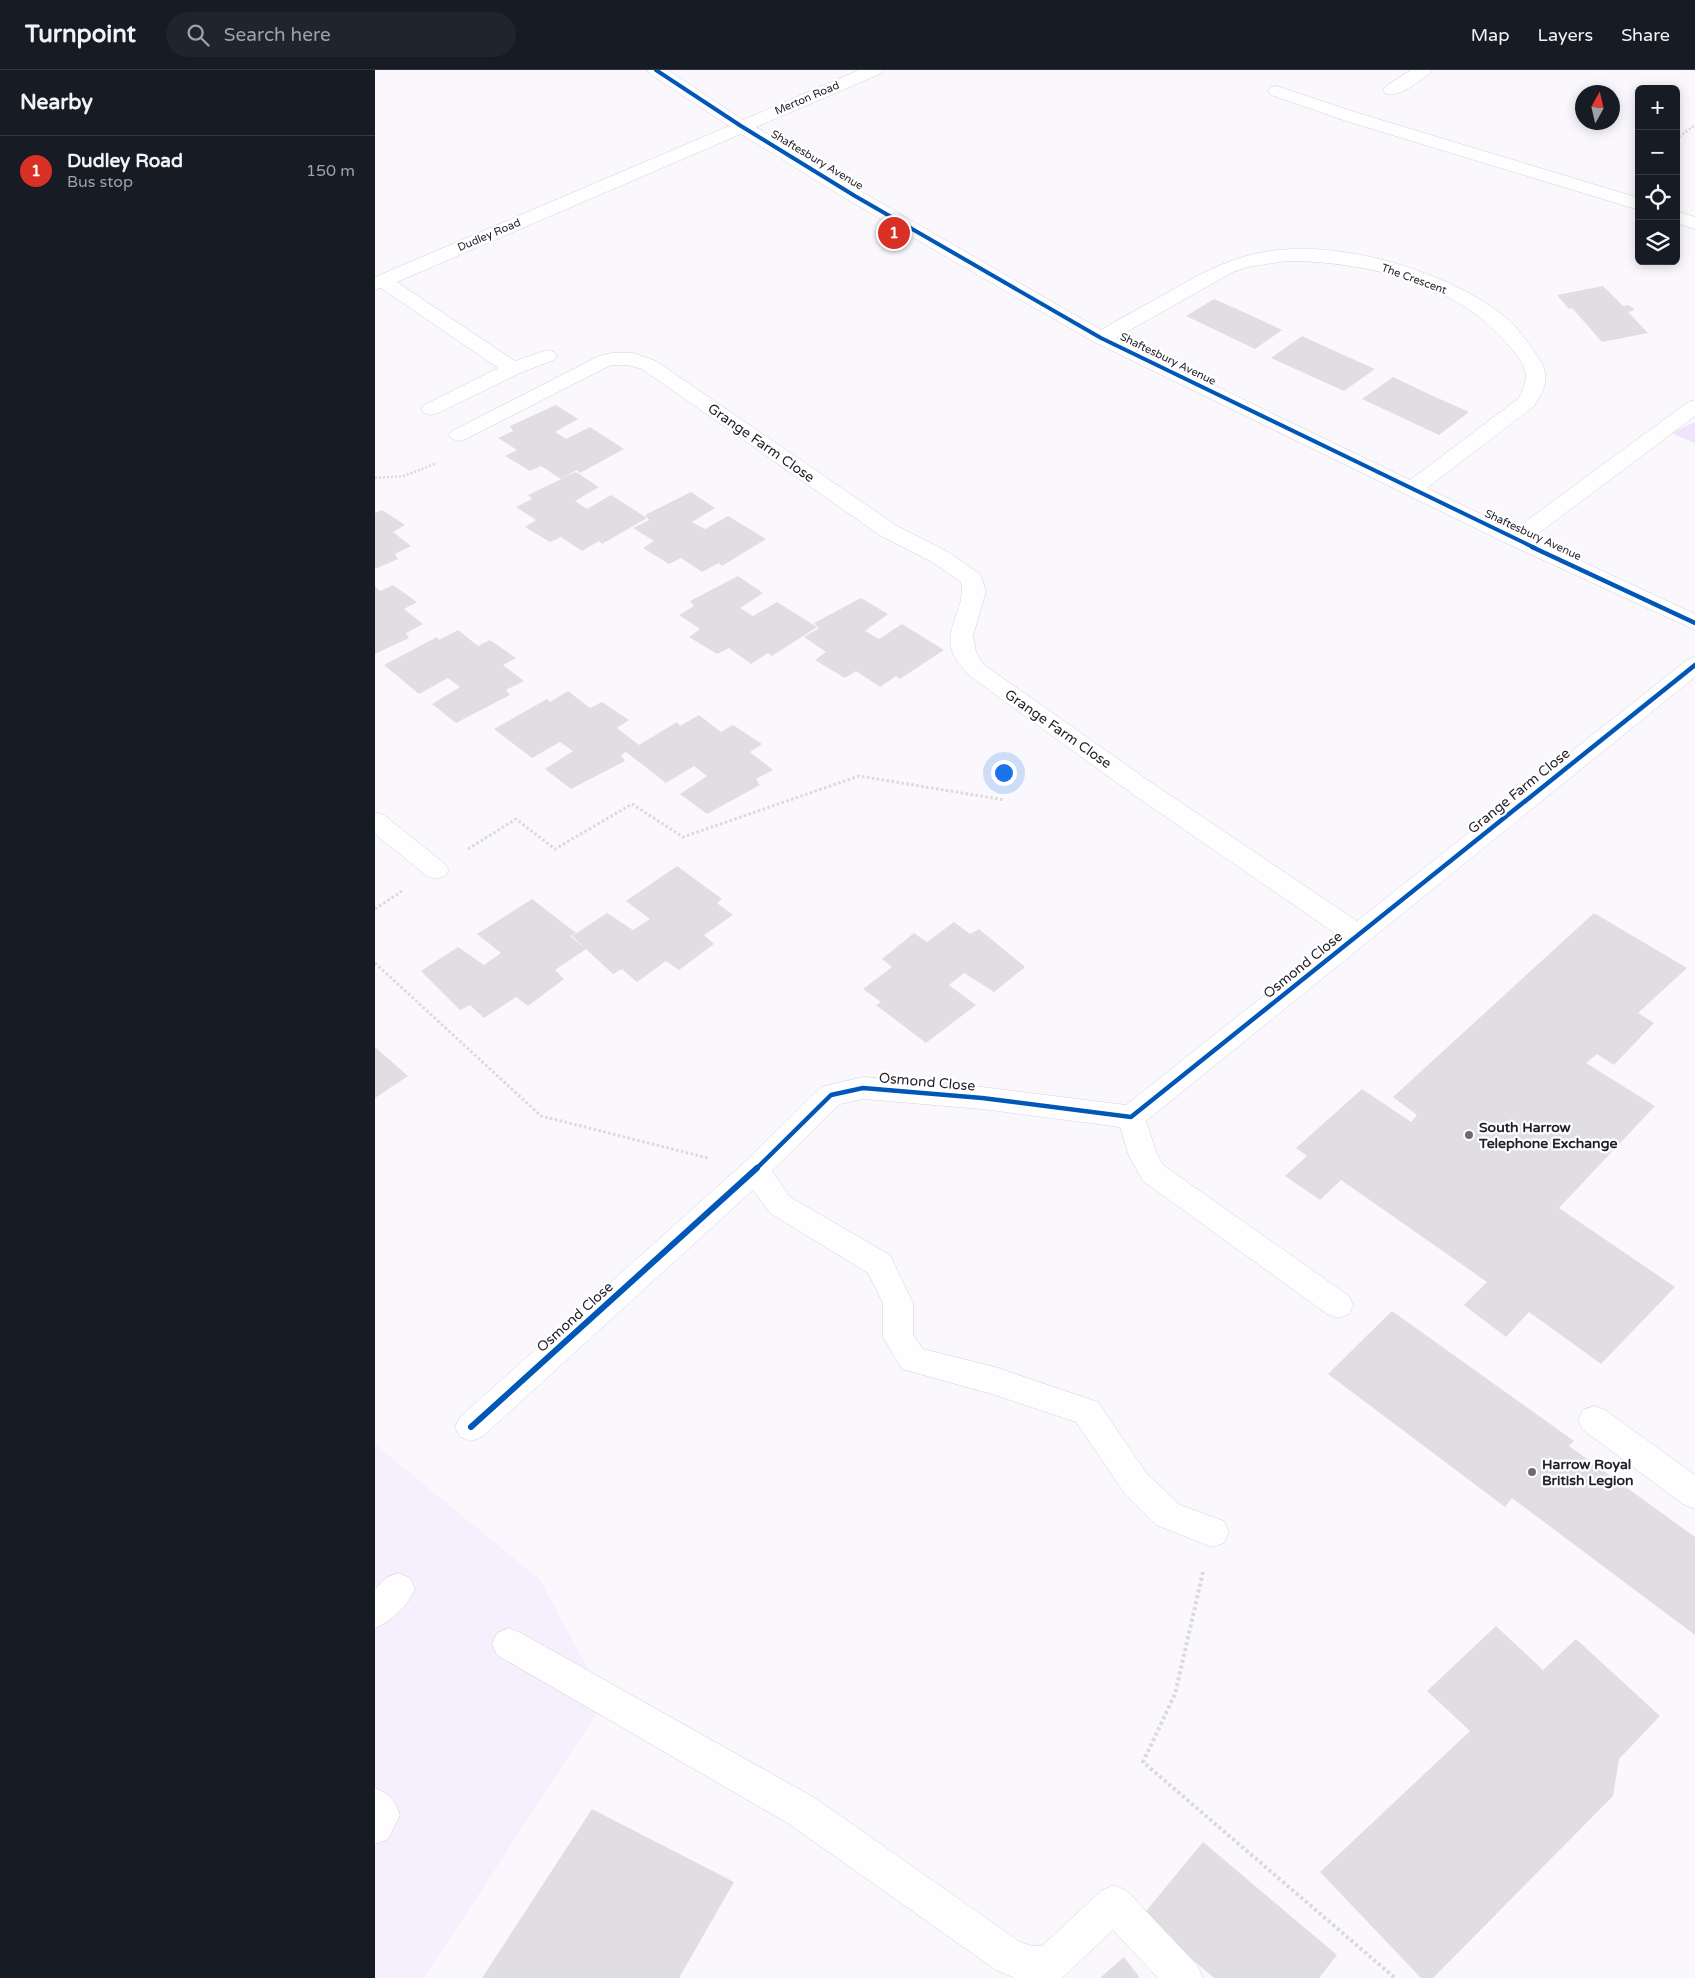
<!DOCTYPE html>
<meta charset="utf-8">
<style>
:root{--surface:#171b24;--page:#20242c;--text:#f1f3f6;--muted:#9ea1a6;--line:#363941;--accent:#d93025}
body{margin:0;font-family:"Varela Round",sans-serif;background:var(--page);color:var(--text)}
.controls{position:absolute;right:15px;top:15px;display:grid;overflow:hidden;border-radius:8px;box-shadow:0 2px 12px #0003}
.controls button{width:45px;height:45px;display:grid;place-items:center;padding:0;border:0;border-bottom:1px solid var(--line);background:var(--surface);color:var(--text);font:25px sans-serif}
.compass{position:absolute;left:1200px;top:15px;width:45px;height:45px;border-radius:50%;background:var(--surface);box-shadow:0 2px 12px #0003;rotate:8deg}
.you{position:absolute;left:628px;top:702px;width:18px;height:18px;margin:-12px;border:4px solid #fff;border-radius:50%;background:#1a73e8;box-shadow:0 0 0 8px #1a73e833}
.badge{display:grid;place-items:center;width:32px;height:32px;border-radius:50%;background:var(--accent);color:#fff;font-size:16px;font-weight:700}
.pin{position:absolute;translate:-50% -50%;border:2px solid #fff;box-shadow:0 1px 5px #0006}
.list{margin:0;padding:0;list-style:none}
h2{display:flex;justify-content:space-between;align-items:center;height:65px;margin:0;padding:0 20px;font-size:21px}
h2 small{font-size:16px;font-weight:400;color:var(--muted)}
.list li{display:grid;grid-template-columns:32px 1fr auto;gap:15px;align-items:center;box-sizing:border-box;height:70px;padding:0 20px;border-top:1px solid var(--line)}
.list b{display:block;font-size:19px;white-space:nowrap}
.list p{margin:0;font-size:16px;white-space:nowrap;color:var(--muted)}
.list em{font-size:16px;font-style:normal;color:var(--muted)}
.icon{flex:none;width:28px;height:28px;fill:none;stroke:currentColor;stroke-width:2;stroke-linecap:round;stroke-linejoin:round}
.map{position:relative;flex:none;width:1320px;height:1908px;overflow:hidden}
header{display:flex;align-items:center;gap:30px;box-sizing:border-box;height:70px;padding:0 25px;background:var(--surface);border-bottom:1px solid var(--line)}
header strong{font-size:24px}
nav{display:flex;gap:28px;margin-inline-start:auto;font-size:18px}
.search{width:350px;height:45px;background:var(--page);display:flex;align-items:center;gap:12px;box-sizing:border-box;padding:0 18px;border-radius:28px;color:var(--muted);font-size:19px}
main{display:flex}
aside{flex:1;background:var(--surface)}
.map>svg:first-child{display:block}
</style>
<header>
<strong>Turnpoint</strong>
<div class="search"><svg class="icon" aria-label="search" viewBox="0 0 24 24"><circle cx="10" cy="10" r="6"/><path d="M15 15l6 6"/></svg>Search here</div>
<nav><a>Map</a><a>Layers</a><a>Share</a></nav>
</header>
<main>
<aside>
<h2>Nearby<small></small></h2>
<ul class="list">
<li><span class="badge">1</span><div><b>Dudley Road</b><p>Bus stop</p></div><em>150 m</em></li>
</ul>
</aside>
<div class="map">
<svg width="1320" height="1908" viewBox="0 0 1320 1908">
<rect width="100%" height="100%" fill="#faf8fd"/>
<path fill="#f6effe" d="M0,1374L165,1510L230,1631L49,1908H0Z"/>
<path fill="#efe3fd" d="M1320,352V373L1296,363Z"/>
<path fill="#e0dee3" d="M1228,216L1248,236L1254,235L1260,240L1253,242L1273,263L1227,272L1197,238L1194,239L1182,225Z
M839,229L873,244L907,260L880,279L811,246Z
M927,266L964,283L1000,299L969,321L896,288Z
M1018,307L1058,326L1094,342L1064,365L987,329Z
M181,335L203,349L180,362L191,369L215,357L249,379L205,403L202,400L186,409L166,396L155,401L130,386L142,380L123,368L138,361L135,356Z
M201,402L224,417L200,431L212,439L236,425L272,448L227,474L224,471L207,481L186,467L175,472L150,457L161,450L141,437L157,429L153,425Z
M316,422L340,438L317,452L330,459L353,446L391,469L347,496L344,493L327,502L306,488L294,494L268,478L279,471L258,458L274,450L270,445Z
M7,440L30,455L18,462L36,476L20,484L23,489L0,499V443Z
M363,506L388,523L365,538L378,546L402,532L442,557L397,586L393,583L376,594L354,578L342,584L314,567L325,559L304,545L319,536L315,531Z
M18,515L42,532L29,539L48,554L31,563L34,568L0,584V516L5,521Z
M486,528L513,544L490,561L504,569L527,554L569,580L525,609L521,606L505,617L481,601L470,608L440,590L451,582L429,567L444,558L445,559L439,553Z
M83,560L103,576L115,570L141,588L128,595L149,611L131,620L135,625L81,653L57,634L85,617L73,608L44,624L9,595L62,567L64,570Z
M193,621L215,638L227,632L254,650L242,658L264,675L302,652L305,656L324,645L346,662L358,655L387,674L375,682L398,700L381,709L385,715L332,744L305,724L332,706L319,696L291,713L251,682L246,685L250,691L196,719L170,699L198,681L185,672L157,688L119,659L172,629L175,632Z
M302,796L347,829L342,833L358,845L329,865L339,874L304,900L291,891L262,912L247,899L238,904L197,866L232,843L258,860L275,849L251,831Z
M157,829L201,863L195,866L211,879L180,900L189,909L153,936L141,927L109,948L95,935L85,940L46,901L83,877L109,895L126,883L102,864Z
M1219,843L1312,898L1263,943L1279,953L1239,995L1222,984L1211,993L1280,1036L1184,1138L1300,1217L1226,1294L1154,1242L1131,1267L1089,1235L1112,1212L966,1110L945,1130L910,1106L932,1086L921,1078L987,1019L1036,1052L1042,1045L1018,1027Z
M579,852L595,864L604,859L650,897L619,922L589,903L574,915L601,935L551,973L501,935L506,932L488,919L517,897L507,889L539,863L552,872Z
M0,977L33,1006L0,1028Z
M1017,1241L1199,1371L1194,1376L1320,1467V1565L1137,1428L1130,1437L953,1304Z
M1121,1556L1168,1600L1201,1569L1285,1646L1244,1689L1238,1726L1058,1908H1046L945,1802L1095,1661L1052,1621Z
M217,1739L359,1812L304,1908H107Z
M828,1772L962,1885L944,1908H839L767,1846Z
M749,1887L765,1908H725Z"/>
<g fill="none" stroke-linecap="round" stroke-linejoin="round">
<defs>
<path id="minor" d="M272,0H293L368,50L484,0H508L505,4L381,57L487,122L726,260C748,247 770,235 792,223C828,202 861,184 904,180C974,172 1080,204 1134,250C1141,256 1147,265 1153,273C1172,297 1178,309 1159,336L1052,418L1139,460L1313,332L1320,330V346L1157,468L1320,544V560L1133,474L719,272L473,130L366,64L22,212L140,291L172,280L179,282L182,286L179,290L145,303L63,343L56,345L49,343L46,339L49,335L123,298L6,218L0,220V207L354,56L275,4ZM911,191C990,191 1084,213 1135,277C1151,296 1156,305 1144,328L1035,410L741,268L858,202L873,197Z
M1036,0H1057L1054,4C1042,12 1026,27 1011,24L1008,20L1011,16Z
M902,16L983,43L1264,128V140L971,51L896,25L893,21L896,17Z
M1301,141L1320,147V159L1301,153Z
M237,283H258L281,291L522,456L573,482L605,504L611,521L598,566L601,582L608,594L777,713L982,851L1312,590L1320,587V607L771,1051L782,1084L788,1095L974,1226L978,1235L974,1244L963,1248L952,1244L768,1111L754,1086L745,1057L607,1039L488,1029L465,1034L397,1101L415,1127L515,1185L538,1233V1265L548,1279L620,1297L723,1332L772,1404L805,1435L849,1451L854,1462L849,1473L837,1477L781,1455L750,1424L701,1352L620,1325L527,1299L508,1267V1233L493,1203L395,1143L378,1120L107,1367L96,1371L85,1367L80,1357L85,1347L370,1092L446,1017L488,1007L607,1017L751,1035L964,866L759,725L592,604C587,597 580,589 577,581C569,557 592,536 586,512L557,492L506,466L267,299L253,295H236L91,369L84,371L77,369L73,365L77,361L224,286Z
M0,742L9,745L70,794L74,800L70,806L61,809L52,806L0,764Z
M1219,1336L1230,1340L1320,1405V1439L1308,1434L1208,1360L1203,1350L1208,1340Z
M23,1503L35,1508L40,1519C32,1536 18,1551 0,1558V1519L11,1508Z
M134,1558L146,1563L440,1728L645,1872L657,1876H667L726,1821L739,1815L752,1821L822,1895L828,1908H783L738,1860L687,1908H640L621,1900L414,1754L122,1585L117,1574L122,1563Z
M0,1718C16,1725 19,1729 25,1745L13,1769L0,1774Z"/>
</defs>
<use href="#minor" stroke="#d4d2d7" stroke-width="1"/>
<path stroke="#dad9db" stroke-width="2.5" stroke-dasharray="2 2" stroke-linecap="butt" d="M1301,69L1320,55
M0,408L29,406L62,393"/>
<path stroke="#dad9db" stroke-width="3" stroke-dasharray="2.5 2.5" stroke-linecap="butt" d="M93,779L141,749L180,779L257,734L308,767L484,706L630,730
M0,839L27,821
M0,893L166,1046L333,1088"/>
<path stroke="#dad9db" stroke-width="4" stroke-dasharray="3 3" stroke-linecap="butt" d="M828,1502L800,1624L768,1692L1020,1908"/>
<use href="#minor" fill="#fefeff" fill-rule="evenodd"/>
<defs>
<path id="cycleway-far2" d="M281,0L366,56L480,126L726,268L1160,478"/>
<path id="cycleway-far1" d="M1157,477L1320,553
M381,1099L456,1025L488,1018L607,1028L756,1047L1320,595"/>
<path id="cycleway" d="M96,1357L382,1098"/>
</defs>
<use href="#cycleway-far2" stroke="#fff" stroke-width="6"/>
<use href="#cycleway-far1" stroke="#fff" stroke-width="8"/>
<use href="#cycleway" stroke="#fff" stroke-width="9"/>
<use href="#cycleway-far2" stroke="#0057b8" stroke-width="4"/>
<use href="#cycleway-far1" stroke="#0057b8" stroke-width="4.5"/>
<use href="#cycleway" stroke="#0057b8" stroke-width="6"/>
</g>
<g fill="#6e6b71" stroke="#fff" stroke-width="2">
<circle cx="1094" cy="1065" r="5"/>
<circle cx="1157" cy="1402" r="5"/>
</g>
<g text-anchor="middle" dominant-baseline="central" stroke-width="4.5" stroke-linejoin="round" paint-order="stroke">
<g font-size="11" fill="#221f26" stroke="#fff">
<text transform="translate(432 28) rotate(-23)">Merton Road</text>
<text transform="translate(442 90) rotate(31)">Shaftesbury Avenue</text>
<text transform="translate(114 165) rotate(-23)">Dudley Road</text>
<text transform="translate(1039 209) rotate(20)">The Crescent</text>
<text transform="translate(793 289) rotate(26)">Shaftesbury Avenue</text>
<text transform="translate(1158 465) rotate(25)">Shaftesbury Avenue</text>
</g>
<g font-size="14" fill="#221f26" stroke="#fff">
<text transform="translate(386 373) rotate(35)">Grange Farm Close</text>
<text transform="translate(683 659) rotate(35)">Grange Farm Close</text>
<text transform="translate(1144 721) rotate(-39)">Grange Farm Close</text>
<text transform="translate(928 895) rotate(-39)">Osmond Close</text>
<text transform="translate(552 1012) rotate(5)">Osmond Close</text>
<text transform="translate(200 1247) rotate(-42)">Osmond Close</text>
</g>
<g font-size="14" font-weight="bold" fill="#221f26" stroke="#fff" text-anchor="start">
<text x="1104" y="1057">South Harrow<tspan x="1104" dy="16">Telephone Exchange</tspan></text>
<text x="1167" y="1394">Harrow Royal<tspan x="1167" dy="16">British Legion</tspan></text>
</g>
</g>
</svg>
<div class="controls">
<button>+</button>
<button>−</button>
<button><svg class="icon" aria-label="locate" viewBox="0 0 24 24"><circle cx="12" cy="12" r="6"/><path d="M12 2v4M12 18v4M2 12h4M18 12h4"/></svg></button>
<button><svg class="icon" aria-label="layers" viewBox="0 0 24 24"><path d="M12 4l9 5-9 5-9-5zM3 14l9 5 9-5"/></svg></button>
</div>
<svg class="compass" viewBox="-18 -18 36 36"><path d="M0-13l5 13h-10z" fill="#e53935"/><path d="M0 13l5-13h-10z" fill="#9ea1a6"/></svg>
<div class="you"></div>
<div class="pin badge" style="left:519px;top:163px">1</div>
</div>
</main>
